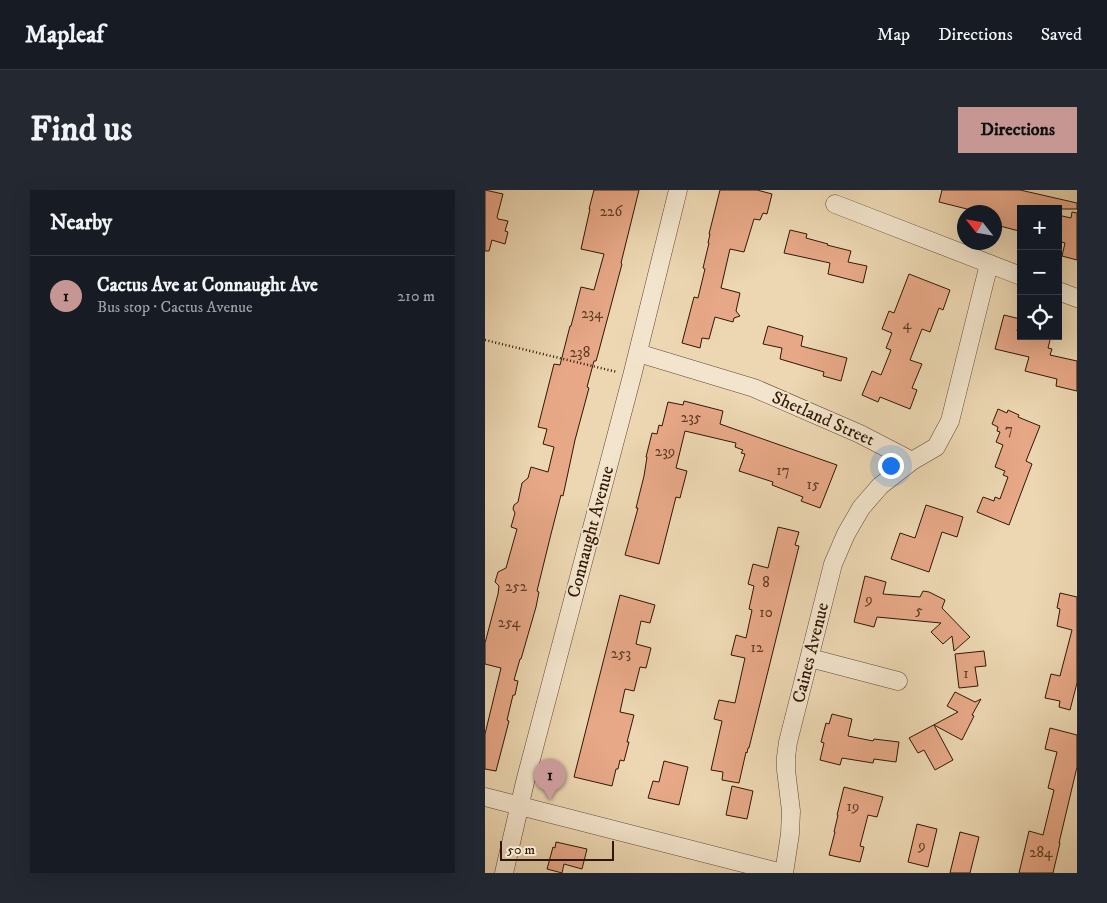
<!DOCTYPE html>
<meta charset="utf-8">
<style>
:root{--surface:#171b24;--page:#242831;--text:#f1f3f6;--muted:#9ea1a6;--line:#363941;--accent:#c59692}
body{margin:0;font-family:"IM FELL DW Pica",serif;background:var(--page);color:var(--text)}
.controls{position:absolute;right:15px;top:15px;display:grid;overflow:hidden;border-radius:0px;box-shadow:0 5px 20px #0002}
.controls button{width:45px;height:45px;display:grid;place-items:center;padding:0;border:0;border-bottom:1px solid var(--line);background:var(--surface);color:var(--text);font:25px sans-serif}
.compass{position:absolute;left:472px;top:15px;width:45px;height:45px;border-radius:50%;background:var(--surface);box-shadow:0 5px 20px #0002;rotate:301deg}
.scale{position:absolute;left:15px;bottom:12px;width:114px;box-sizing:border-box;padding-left:5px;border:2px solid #301703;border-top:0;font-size:14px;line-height:18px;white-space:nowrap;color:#301703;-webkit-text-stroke:4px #f3e5cd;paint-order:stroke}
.you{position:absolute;left:405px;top:275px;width:18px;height:18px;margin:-12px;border:4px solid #fff;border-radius:50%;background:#1a73e8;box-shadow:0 0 0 8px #1a73e833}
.badge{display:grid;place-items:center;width:32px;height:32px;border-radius:50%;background:var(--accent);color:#111;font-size:16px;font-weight:700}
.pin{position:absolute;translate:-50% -41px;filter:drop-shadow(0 1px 2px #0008)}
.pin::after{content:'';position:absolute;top:26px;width:18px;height:15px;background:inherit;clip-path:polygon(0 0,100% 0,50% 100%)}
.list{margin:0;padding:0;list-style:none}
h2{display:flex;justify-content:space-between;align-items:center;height:65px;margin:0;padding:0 20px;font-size:21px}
h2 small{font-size:16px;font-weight:400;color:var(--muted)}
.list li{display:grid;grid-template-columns:32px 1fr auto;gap:15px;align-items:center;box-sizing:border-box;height:80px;padding:0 20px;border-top:1px solid var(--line)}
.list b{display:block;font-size:19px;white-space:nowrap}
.list p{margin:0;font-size:16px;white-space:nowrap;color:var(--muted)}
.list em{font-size:16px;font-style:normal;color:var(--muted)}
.icon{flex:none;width:28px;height:28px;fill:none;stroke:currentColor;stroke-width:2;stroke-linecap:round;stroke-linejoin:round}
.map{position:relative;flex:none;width:592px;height:683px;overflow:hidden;border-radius:0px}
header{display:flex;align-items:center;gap:30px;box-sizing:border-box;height:70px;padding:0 25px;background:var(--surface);border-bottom:1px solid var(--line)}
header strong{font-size:24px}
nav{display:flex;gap:28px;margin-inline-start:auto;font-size:18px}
.intro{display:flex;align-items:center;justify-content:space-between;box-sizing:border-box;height:120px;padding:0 30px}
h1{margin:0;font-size:35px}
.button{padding:12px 22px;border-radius:0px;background:var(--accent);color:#111;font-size:18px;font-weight:700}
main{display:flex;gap:30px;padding:0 30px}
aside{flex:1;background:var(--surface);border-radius:0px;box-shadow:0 5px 20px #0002}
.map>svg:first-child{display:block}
</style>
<header>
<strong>Mapleaf</strong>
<nav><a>Map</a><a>Directions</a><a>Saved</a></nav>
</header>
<div class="intro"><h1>Find us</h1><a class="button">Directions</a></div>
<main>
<aside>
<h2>Nearby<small></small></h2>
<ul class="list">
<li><span class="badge">1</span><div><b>Cactus Ave at Connaught Ave</b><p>Bus stop · Cactus Avenue</p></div><em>210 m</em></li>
</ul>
</aside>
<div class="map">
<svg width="592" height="683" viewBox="0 0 592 683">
<rect width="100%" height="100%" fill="#ecd7b2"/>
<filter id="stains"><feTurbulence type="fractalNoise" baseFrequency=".004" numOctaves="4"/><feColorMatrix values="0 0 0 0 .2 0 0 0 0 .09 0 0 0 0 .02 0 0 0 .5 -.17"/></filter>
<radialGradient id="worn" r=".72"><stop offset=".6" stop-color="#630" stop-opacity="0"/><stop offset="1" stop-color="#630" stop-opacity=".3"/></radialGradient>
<path fill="#e7a887" stroke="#301703" d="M0,0L18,4L12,27L13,29L23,31L20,41L23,42L20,54L7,50L4,61H0Z
M109,0H154L136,73L137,74L113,164L111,171H109L102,197L104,198L90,250L78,306L76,305L66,344L52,401L54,402L51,417L36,469H35L29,490L33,491L30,505H28L22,530L24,531L11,581L0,579V544L16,478L0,474V453L13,404L14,396L10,392L13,382L21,378L32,339L26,337L30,323L28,319L29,315L33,312L37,293L43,288L46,277L63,282L69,257L58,254L62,239L53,237L69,174L75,175L85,136H86L96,97L109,100L119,64L96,59L105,19H104Z
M235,0H272L287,4L282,24L278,23L275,30L269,29L259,62L245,59L236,98L255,103L251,121L255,126L249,128L248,132L230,127L224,149L217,148L215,158L197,153L209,107L213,108L220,79L218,78L224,53H223L225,44H224Z
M457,0H535L592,13V19H536V35L534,41L515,36L516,32L510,31V22H485L486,20L454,12Z
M587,22L592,23V70L577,66L580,53L573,51V25L586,28Z
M305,40L322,44L321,48L343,54L342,55L366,61L363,72L382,76L378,93L343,84L345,73L299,63Z
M424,84L465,100L458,120L454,118L445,142L437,139L425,170L437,174L427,198L432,200L425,219L395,207L393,212L377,205L387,181L396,185L406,160L401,158L407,143L397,139L404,121L409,123Z
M519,125L535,129L532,141L536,142V146H566L563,158L567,159L565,165L592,171V201L571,196L572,189L540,181L544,167L510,159Z
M283,136L318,146L316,156L362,168L356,191L338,186L339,182L295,169L297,158L278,154Z
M199,211L238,221L235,234L352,275L335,318L316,311L318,307L287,295L288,292L254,281L260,264L256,263L258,260L250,257L251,253L200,241L191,278L202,281L195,308L191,307L174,374L140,365L153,318H151L159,286L162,267H161L167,243L172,244L174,235L177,236L183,212L198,215Z
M513,219L522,223L523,220L534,225L533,227L555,236L541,271L547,274L524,335L492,322L498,307L509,311L510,307L515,309L523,287L518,285L520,281L510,277L518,255L511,252L515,242L512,241L513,237L507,234Z
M441,315L478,327L472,347L457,342L444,382L406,369L415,343L430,348Z
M293,337L314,342L310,355L314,356L264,558H263L262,563L261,562L254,593L237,590L238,582L226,580L237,531L229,529L234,510L250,513L260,468L246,465L251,445L261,448L267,420L264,419L269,396L263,394L268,374L283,378Z
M380,386L401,392L398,404L435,407L438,401L444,402L460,410L457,418L485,447L469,461L467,446L458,454L446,442L456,433L392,427L389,437L369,432Z
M575,403L592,407V493L585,520L574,517L575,511L560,508L566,484L575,486L587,440L572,436L575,419L572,418Z
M135,405L170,415L165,433L156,431L151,454L166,458L161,478L155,477L149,501L140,499L135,522L149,525L142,552H144L139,571L135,570L133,579H131L127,596L89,587Z
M499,461L501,476L490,477L493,496L474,498L470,464Z
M470,502L490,512L496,509L487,525L489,526L477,550L449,535L468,570L450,580L439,560L433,563L424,548L473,522L462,516Z
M347,524L367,529L363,546L388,551L389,549L414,552L411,572L389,569L388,573L357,568L355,575L335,570L339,553L336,552L341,533L344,534Z
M565,538L592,545V577L574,653H575L568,683H534L544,641L558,645L569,600L563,598L572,562L560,559Z
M179,571L203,577L194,615L163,608L168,591L174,592Z
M247,596L268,601L262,629L241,625Z
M359,597L398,607L392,627L383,625L375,656L379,657L375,672L344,665L350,642H349L353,625H352Z
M432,634L452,639L443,677L423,672Z
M475,642L494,647L485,683H465Z
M71,652L102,659L97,679L79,674L77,683L62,679L68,657L70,658Z"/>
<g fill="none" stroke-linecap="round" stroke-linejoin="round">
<defs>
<path id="minor" d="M350,14L536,86
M573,101L592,108
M153,163L269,198L375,244L427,271
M325,468L413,491
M0,607L297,683
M19,683L40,592L147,186L193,0
M299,683L305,644L306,621L301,580V567L303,552L348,374L361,344L376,318L395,296L427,271L451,257L465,231L504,74"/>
</defs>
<use href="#minor" stroke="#5f472f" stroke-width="19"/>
<path stroke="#301703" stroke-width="2.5" stroke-dasharray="1 2.5" stroke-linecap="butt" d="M0,150L132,182"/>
<use href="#minor" stroke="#f3e5cd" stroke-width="18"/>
</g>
<g text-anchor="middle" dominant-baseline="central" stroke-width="4" stroke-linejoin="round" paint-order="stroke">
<g font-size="15" fill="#5e3b24">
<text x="126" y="21">226</text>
<text x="107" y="123">234</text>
<text x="422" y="134">4</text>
<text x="95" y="162">238</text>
<text x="206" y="227">235</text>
<text x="524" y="239">7</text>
<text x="180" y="261">239</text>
<text x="298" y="280">17</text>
<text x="328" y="294">15</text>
<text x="281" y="392">8</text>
<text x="31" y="396">252</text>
<text x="384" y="409">9</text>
<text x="434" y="420">5</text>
<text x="281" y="422">10</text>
<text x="24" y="432">254</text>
<text x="272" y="457">12</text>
<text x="136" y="463">253</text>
<text x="481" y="483">1</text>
<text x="368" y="616">19</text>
<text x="437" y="655">9</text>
<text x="556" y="662">284</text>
</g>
<g font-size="18" fill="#301703" stroke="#f3e5cd">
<text transform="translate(338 229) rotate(24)">Shetland Street</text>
<text transform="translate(106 342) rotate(-75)">Connaught Avenue</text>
<text transform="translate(326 463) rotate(-76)">Caines Avenue</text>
</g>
</g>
<rect width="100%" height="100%" filter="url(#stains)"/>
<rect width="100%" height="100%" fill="url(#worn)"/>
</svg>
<div class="controls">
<button>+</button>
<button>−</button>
<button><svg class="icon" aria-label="locate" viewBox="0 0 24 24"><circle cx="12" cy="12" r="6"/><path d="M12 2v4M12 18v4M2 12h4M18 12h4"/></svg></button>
</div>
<svg class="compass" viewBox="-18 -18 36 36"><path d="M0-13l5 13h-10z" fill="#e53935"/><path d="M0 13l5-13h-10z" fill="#9ea1a6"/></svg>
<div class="scale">50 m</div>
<div class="you"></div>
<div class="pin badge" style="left:65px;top:610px">1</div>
</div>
</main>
